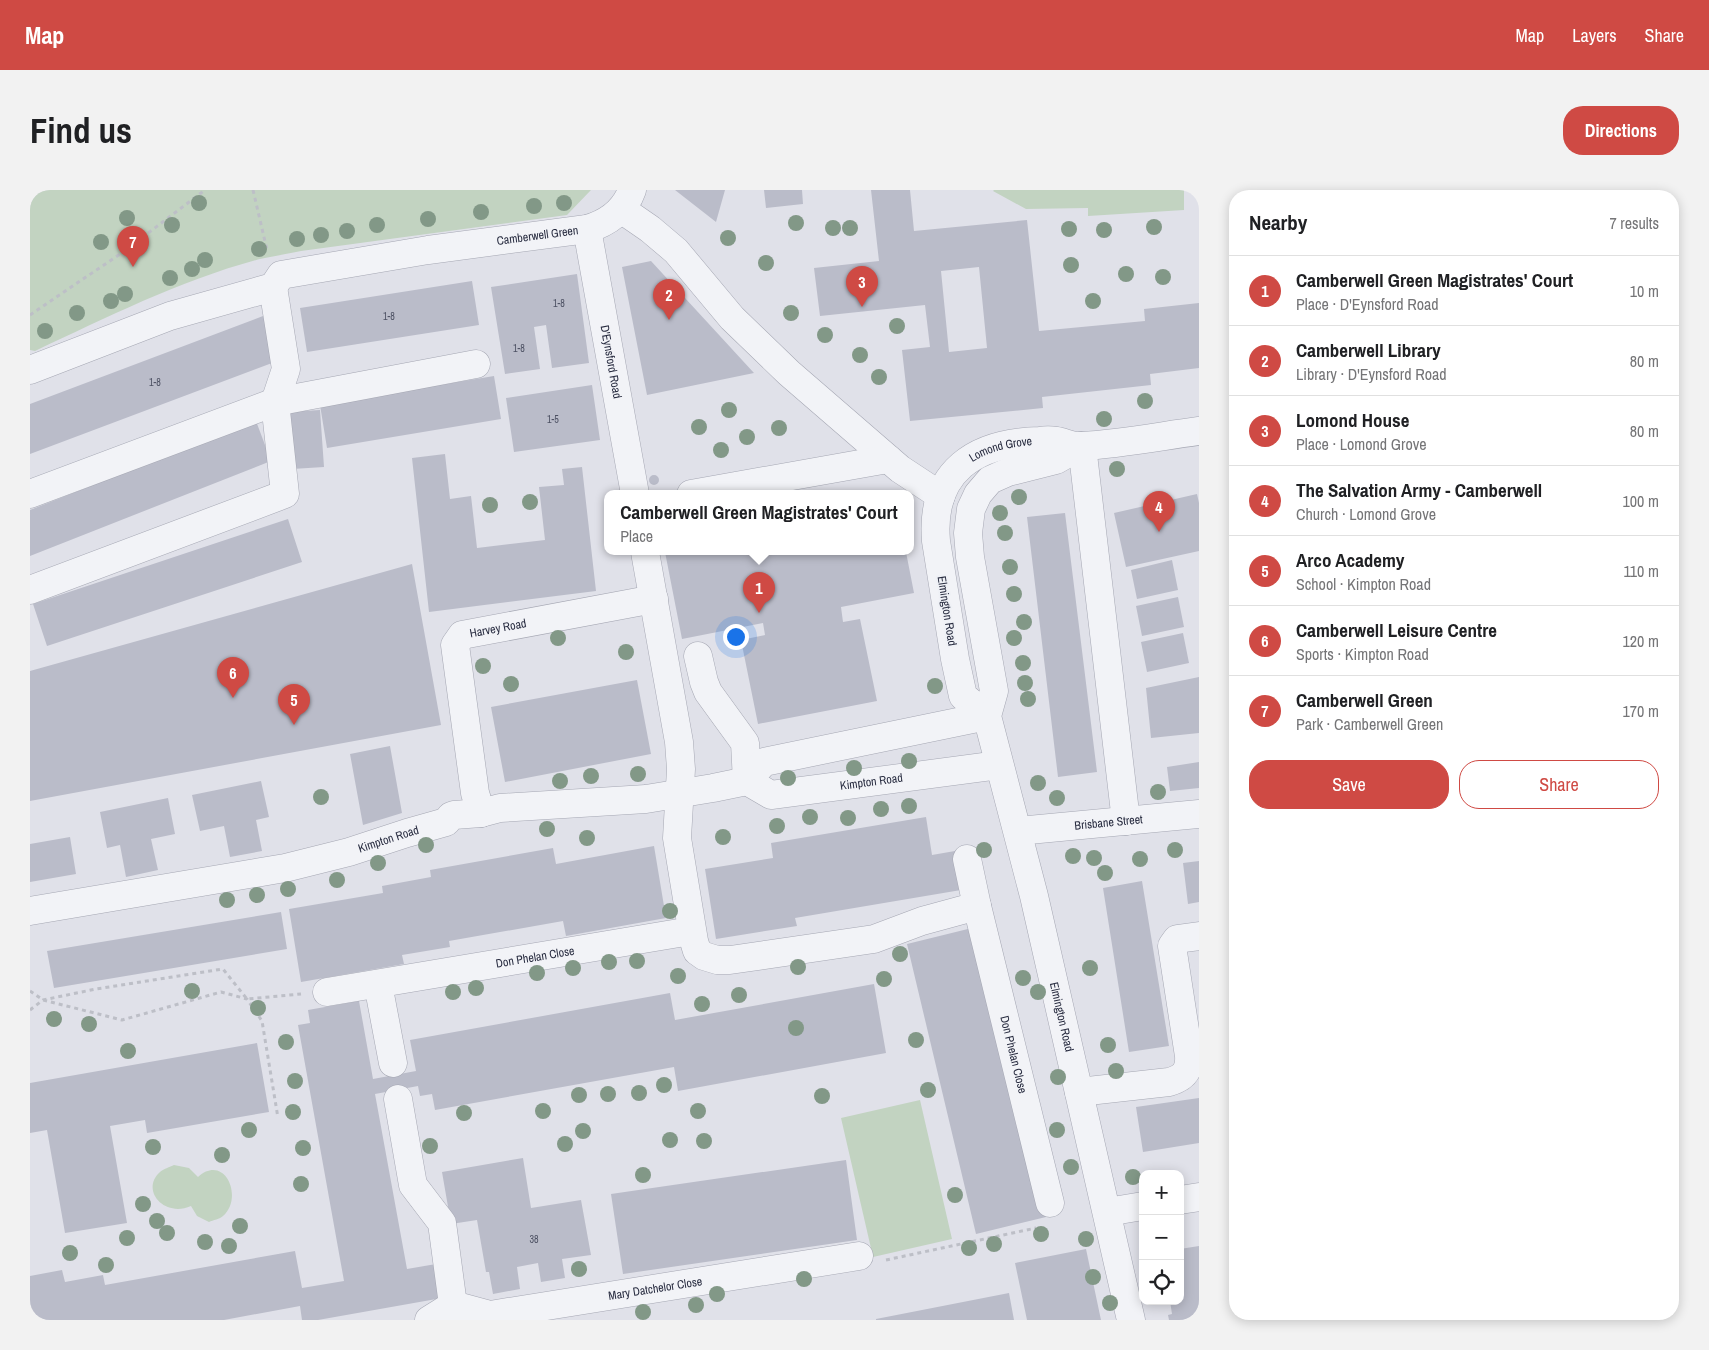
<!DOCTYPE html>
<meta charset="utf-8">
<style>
:root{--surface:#fff;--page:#f2f2f2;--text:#202124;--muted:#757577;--line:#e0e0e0;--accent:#cf4a44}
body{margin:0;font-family:"Archivo Narrow",sans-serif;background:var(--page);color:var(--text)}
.controls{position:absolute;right:15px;bottom:15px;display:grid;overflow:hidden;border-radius:10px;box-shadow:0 2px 12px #0003}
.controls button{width:45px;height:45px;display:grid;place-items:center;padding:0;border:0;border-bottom:1px solid var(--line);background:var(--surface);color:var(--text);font:25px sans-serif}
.you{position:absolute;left:705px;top:446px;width:18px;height:18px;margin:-12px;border:4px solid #fff;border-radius:50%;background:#1a73e8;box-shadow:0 0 0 8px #1a73e833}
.badge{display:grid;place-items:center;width:32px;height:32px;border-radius:50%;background:var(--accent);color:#fff;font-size:16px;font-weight:700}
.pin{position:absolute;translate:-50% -41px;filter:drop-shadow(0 1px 2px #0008)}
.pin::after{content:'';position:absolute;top:26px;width:18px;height:15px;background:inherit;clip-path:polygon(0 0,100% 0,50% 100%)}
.popup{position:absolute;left:574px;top:300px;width:310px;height:65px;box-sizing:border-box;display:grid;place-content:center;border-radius:10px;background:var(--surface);filter:drop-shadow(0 1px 4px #0005);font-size:16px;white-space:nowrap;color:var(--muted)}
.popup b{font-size:19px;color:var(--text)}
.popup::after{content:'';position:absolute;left:50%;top:100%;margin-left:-10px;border:10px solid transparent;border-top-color:var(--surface)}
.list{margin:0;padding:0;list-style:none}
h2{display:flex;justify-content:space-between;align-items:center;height:65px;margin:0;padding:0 20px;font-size:21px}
h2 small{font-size:16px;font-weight:400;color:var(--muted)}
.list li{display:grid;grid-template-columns:32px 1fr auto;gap:15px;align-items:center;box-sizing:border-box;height:70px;padding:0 20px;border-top:1px solid var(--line)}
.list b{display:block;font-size:19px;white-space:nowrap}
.list p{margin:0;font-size:16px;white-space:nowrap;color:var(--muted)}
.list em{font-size:16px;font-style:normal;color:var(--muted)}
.actions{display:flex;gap:10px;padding:15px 20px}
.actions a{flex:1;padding:11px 0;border:1px solid var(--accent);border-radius:20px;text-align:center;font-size:18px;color:var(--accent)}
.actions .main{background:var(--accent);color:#fff}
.icon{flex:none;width:28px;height:28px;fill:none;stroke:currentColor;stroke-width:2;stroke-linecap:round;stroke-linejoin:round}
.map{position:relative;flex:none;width:1169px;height:1130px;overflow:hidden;border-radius:20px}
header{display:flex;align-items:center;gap:30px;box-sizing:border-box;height:70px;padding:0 25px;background:var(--accent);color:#fff}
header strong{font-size:24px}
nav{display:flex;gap:28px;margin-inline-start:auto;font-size:18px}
.intro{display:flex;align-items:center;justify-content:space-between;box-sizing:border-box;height:120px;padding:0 30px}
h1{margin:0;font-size:35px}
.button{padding:12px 22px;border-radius:20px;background:var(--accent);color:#fff;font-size:18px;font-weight:700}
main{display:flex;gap:30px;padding:0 30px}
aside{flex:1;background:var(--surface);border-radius:20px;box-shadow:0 2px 12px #0003}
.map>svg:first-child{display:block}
</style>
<header>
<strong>Map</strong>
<nav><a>Map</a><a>Layers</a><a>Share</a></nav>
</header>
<div class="intro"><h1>Find us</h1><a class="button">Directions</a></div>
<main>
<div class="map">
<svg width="1169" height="1130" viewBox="0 0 1169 1130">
<rect width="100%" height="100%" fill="#e0e1e9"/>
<path fill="#c2d3c1" d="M0,0H561L537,25L271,61C258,64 243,66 230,69C151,90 78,127 5,161L0,160Z
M964,0H1154V20L1058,26V18L996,19L963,1Z
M890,910L922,1049L843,1067L811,928Z
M144,975L159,978L168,987C195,963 214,1008 193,1026C190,1029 183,1030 179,1032L167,1026L161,1016C134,1028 110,1000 130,982C133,979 140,977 144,975Z"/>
<path fill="#babcc9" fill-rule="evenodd" d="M645,0H695L686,32Z
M734,0H772L773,14L736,18Z
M841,0H880L884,41L997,30L1009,141L1115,131L1114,119L1169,113V178L1120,184L1121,195L1012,207L1013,218L880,231L872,160L900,157L895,115L790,126L784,78L849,71ZM949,77L957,158L919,162L911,81Z
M621,71L724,183L617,205L592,77Z
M547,84L559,173L522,178L516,135L504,137L510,179L475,184L461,97Z
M442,91L449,135L277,162L270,118Z
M233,126L250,170L0,264V214Z
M464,186L471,229L297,258L290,215Z
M562,195L570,250L484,262L476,208Z
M290,220L294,277L262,279L259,222Z
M226,231L241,271L0,366V320Z
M415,264L420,309L441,306L447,358L515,350L509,297L534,295L532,279L552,277L566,401L399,422L382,268Z
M619 290a5 5 0 1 1 10 0a5 5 0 1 1-10 0Z
M1167,304L1169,313V361L1096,377L1084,323Z
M1035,323L1067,582L1028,587L997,327Z
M258,329L272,372L17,456L3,414Z
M635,362H876L884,403L811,417L813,432L830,429L847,511L728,534L711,450L735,445L733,433L652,449Z
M1142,370L1148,400L1107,409L1101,380Z
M382,374L411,535L0,611V481Z
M1148,407L1154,437L1112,446L1106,416Z
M1153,443L1159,473L1117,482L1111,452Z
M1169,487V543L1121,548L1116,498Z
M607,490L621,564L475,592L461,517Z
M360,556L372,623L333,635L320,564Z
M1169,572V598L1140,601L1137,577Z
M231,591L239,627L226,630L232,661L200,667L194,636L170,641L162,605Z
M138,608L145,644L121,649L128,680L96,687L90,655L77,658L70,622Z
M896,627L902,665L925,661L931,700L765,728L767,736L686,749L675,679L743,668L741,653Z
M40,647L46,684L0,692V654Z
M624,656L636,728L536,746L533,731L419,751L420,757L372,765L374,774L271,792L259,719L353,703L352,696L401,687L400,680L523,658L526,674Z
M1169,671V712L1158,714L1153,673Z
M1112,691L1139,856L1099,862L1073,698Z
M251,722L257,759L24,798L17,761Z
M946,737L1016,1027L946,1044L877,754Z
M844,794L856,863L648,901L644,877L405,920L402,904L390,906L388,896L345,904L377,1079L406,1074L412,1108L288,1130H272L270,1116L194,1130H0V1086L32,1080L35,1092L73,1085L75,1095L265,1061L272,1098L314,1091L268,835L280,833L278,820L329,811L343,889L386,881L380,850L640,803L645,830Z
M227,853L239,922L117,943L115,930L80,936L97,1033L35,1043L17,940L0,943V893Z
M1169,908V953L1113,962L1106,917Z
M493,968L501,1018L551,1010L561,1065L532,1069L535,1088L511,1092L508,1073L487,1077L490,1099L463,1104L459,1082H456L447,1030L421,1034L412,982Z
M816,970L827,1050L593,1084L581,1004Z
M1169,1056V1130H1139L1138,1125L1142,1124L1140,1111H1150V1059Z
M1056,1059L1071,1130H997L985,1073Z
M979,1103L984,1130H846V1129Z"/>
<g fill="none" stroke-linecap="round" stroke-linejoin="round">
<defs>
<g id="minor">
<path d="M591,19L620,39L646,61L702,128L759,183L870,279L911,306"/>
<path id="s1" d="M557,39L605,304"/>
<path id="s2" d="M0,180L140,126L243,97L251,85L398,60L557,39C578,33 595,20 602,0"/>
<path d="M1052,256L1096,631"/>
<path id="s3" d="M1049,257L1026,270L978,282L960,290L948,304L941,319L938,343L940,367L964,501L957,526L1004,706L1101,1130"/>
<path d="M0,304L245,212L446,174"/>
<path d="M661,304L858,269"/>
<path d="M615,362L649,552L651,579L647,648L664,751L667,761L674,766L687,770H700L844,749L892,731L947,716"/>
<path d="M0,400L255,304L245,212L256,179L243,97"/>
<path d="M668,466L674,492L678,502L715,553L717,591"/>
<path id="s4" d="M957,526L933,506L925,469L906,351C900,281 946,252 1010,251C1015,250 1021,250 1026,251C1034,252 1043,257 1052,256C1090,254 1131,246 1169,241"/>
<path id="s5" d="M717,591L741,605L969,575"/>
<path id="s6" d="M451,623L445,603L425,455L432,445L624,409"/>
<path id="s7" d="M988,641L1169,624"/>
<path id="s8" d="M937,669L947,716L1020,1013"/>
<path id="s9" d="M0,721L255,678L319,662L377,643L416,632L421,626L424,625L451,623L470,618L616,609L683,598L717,591L734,572L957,526"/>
<path d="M348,794L363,873"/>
<path id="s10" d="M297,802L661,741"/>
<path d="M1049,902L1139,892C1153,888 1160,882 1159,866L1142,756L1147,749L1169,746"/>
<path d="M368,909L383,995L412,1033L423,1115"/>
<path d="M1150,1010L1169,1007"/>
<path d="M1077,1022L1113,1016"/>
<path id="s11" d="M399,1130L423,1115L460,1125L829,1066"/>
</g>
</defs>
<use href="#minor" stroke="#a5a7b3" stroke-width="29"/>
<path stroke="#bdbfc7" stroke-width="3" stroke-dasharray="4 4" stroke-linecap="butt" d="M223,0L237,60
M0,125L93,62L175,0
M0,801L13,810L92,830L191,802L217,809L232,831L248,928
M0,820L13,810L66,799L193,779L217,809L271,804
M856,1070L1006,1038"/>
<use href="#minor" stroke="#f2f3f7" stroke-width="28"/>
</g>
<g fill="#829887">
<circle cx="169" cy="13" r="8"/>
<circle cx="534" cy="13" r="8"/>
<circle cx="504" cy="16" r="8"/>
<circle cx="451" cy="22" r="8"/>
<circle cx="97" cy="28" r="8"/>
<circle cx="398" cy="29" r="8"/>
<circle cx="766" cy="33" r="8"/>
<circle cx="142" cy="35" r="8"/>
<circle cx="347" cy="35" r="8"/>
<circle cx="1124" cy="37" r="8"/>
<circle cx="803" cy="38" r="8"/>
<circle cx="820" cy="38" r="8"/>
<circle cx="1039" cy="39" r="8"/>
<circle cx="1074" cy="40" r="8"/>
<circle cx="317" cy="41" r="8"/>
<circle cx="291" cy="45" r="8"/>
<circle cx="698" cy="48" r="8"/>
<circle cx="267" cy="49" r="8"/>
<circle cx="71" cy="52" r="8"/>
<circle cx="229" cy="59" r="8"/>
<circle cx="175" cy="70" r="8"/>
<circle cx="736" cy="73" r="8"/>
<circle cx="1041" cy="75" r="8"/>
<circle cx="162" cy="79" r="8"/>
<circle cx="1096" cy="84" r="8"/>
<circle cx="1133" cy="87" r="8"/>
<circle cx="140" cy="88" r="8"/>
<circle cx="95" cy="104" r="8"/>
<circle cx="81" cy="111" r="8"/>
<circle cx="1063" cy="111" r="8"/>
<circle cx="47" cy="123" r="8"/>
<circle cx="761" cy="123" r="8"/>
<circle cx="867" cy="136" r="8"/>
<circle cx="15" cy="141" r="8"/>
<circle cx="795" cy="145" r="8"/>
<circle cx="830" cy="165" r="8"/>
<circle cx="849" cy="187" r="8"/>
<circle cx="1115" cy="211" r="8"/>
<circle cx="699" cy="220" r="8"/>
<circle cx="1074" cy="229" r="8"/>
<circle cx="669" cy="237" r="8"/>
<circle cx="749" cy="238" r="8"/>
<circle cx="717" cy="247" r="8"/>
<circle cx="691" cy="260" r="8"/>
<circle cx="1087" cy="279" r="8"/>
<circle cx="989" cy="307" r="8"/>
<circle cx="500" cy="312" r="8"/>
<circle cx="460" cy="315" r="8"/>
<circle cx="970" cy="323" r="8"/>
<circle cx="975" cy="343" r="8"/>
<circle cx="980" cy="377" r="8"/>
<circle cx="984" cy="404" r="8"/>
<circle cx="994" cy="432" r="8"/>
<circle cx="528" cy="448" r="8"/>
<circle cx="984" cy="448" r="8"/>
<circle cx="596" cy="462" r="8"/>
<circle cx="993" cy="473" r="8"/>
<circle cx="453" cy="476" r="8"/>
<circle cx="995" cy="493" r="8"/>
<circle cx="481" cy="494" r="8"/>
<circle cx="905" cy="496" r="8"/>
<circle cx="998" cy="509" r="8"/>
<circle cx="879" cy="571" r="8"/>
<circle cx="824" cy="578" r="8"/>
<circle cx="608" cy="584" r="8"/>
<circle cx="561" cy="586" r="8"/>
<circle cx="758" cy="588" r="8"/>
<circle cx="530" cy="591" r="8"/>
<circle cx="1008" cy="593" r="8"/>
<circle cx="1128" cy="602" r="8"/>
<circle cx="291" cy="607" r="8"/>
<circle cx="1027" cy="608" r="8"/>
<circle cx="879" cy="616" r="8"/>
<circle cx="851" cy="619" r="8"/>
<circle cx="780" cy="627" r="8"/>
<circle cx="818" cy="628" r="8"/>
<circle cx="747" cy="636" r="8"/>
<circle cx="517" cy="639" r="8"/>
<circle cx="693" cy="647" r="8"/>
<circle cx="557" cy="648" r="8"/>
<circle cx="396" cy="655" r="8"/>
<circle cx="954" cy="660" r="8"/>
<circle cx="1145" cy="660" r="8"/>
<circle cx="1043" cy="666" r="8"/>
<circle cx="1064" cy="668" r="8"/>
<circle cx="1110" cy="669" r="8"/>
<circle cx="348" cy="673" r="8"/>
<circle cx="1075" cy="683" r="8"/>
<circle cx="307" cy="690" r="8"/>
<circle cx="258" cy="699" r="8"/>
<circle cx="227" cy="705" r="8"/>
<circle cx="197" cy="710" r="8"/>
<circle cx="640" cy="721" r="8"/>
<circle cx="870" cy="764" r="8"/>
<circle cx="607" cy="771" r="8"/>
<circle cx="579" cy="772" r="8"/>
<circle cx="768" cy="777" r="8"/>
<circle cx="543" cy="778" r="8"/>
<circle cx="1060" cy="778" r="8"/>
<circle cx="507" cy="783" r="8"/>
<circle cx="648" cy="786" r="8"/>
<circle cx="993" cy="788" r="8"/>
<circle cx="854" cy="789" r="8"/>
<circle cx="446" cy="798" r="8"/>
<circle cx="162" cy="801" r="8"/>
<circle cx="423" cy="802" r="8"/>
<circle cx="1008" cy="802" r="8"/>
<circle cx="709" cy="805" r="8"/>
<circle cx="672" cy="814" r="8"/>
<circle cx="228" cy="818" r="8"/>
<circle cx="24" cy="829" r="8"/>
<circle cx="59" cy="834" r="8"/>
<circle cx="766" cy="838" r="8"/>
<circle cx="886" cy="850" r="8"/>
<circle cx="256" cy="852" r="8"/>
<circle cx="1078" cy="855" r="8"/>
<circle cx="98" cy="861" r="8"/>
<circle cx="1086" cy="881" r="8"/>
<circle cx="1028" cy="887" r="8"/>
<circle cx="265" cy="891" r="8"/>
<circle cx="634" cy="895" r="8"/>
<circle cx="898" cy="900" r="8"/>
<circle cx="609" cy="903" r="8"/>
<circle cx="578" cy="904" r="8"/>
<circle cx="549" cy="905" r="8"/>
<circle cx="792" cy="906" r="8"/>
<circle cx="513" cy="921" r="8"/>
<circle cx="668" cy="921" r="8"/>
<circle cx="263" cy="922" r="8"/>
<circle cx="434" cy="923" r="8"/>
<circle cx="219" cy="940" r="8"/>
<circle cx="1027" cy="940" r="8"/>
<circle cx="553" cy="941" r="8"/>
<circle cx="640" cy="950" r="8"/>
<circle cx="674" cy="951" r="8"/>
<circle cx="535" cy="954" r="8"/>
<circle cx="400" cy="956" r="8"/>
<circle cx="123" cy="957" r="8"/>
<circle cx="273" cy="958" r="8"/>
<circle cx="192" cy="965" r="8"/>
<circle cx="1041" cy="977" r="8"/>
<circle cx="613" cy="985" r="8"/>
<circle cx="1103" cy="987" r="8"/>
<circle cx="271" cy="994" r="8"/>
<circle cx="925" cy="1005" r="8"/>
<circle cx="113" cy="1014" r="8"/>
<circle cx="127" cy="1031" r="8"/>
<circle cx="210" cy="1036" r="8"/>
<circle cx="137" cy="1043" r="8"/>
<circle cx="1011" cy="1044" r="8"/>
<circle cx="97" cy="1048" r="8"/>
<circle cx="1056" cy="1049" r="8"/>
<circle cx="175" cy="1052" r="8"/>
<circle cx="964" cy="1054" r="8"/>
<circle cx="199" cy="1056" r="8"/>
<circle cx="939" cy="1058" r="8"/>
<circle cx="40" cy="1063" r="8"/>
<circle cx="76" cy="1075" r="8"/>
<circle cx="549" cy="1079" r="8"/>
<circle cx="1063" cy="1087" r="8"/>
<circle cx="774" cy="1089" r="8"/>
<circle cx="687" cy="1104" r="8"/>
<circle cx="1080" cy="1113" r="8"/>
<circle cx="666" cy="1115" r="8"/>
<circle cx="613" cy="1122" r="8"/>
</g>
<g text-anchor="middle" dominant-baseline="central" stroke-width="4" stroke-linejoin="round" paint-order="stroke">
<g font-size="10" fill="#4c5062">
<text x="529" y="113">1-8</text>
<text x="359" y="126">1-8</text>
<text x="489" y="158">1-8</text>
<text x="125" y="192">1-8</text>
<text x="523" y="229">1-5</text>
<text x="504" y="1049">38</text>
</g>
<g font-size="12" fill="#282c40" stroke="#eff1f6">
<text stroke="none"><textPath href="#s2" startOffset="531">Camberwell Green</textPath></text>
<text stroke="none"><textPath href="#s1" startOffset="135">D'Eynsford Road</textPath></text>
<text stroke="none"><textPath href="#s4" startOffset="315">Lomond Grove</textPath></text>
<text transform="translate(917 421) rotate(81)">Elmington Road</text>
<text stroke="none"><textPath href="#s6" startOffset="219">Harvey Road</textPath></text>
<text stroke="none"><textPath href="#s5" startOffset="129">Kimpton Road</textPath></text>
<text stroke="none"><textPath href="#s7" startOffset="91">Brisbane Street</textPath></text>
<text stroke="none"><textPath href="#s9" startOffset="366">Kimpton Road</textPath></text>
<text stroke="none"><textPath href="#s10" startOffset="211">Don Phelan Close</textPath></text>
<text stroke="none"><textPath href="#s3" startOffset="651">Elmington Road</textPath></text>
<text stroke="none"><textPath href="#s8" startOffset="201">Don Phelan Close</textPath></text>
<text stroke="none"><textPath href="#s11" startOffset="234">Mary Datchelor Close</textPath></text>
</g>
</g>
</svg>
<div class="controls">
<button>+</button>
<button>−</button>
<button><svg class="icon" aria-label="locate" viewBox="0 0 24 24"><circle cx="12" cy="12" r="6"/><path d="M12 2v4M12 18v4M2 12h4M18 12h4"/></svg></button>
</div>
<div class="you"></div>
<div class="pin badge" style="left:729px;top:423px">1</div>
<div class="popup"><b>Camberwell Green Magistrates' Court</b>Place</div>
<div class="pin badge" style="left:639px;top:130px">2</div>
<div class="pin badge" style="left:832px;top:117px">3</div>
<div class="pin badge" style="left:1129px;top:342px">4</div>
<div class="pin badge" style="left:264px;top:535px">5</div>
<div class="pin badge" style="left:203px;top:508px">6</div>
<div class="pin badge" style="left:103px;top:77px">7</div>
</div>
<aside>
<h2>Nearby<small>7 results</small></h2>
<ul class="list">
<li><span class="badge">1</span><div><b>Camberwell Green Magistrates' Court</b><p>Place · D'Eynsford Road</p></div><em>10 m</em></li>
<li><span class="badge">2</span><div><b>Camberwell Library</b><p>Library · D'Eynsford Road</p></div><em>80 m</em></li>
<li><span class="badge">3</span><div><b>Lomond House</b><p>Place · Lomond Grove</p></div><em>80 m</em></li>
<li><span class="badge">4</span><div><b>The Salvation Army - Camberwell</b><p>Church · Lomond Grove</p></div><em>100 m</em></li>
<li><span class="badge">5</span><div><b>Arco Academy</b><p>School · Kimpton Road</p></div><em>110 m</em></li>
<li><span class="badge">6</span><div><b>Camberwell Leisure Centre</b><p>Sports · Kimpton Road</p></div><em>120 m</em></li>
<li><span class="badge">7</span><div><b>Camberwell Green</b><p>Park · Camberwell Green</p></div><em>170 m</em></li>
</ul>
<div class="actions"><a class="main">Save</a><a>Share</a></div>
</aside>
</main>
